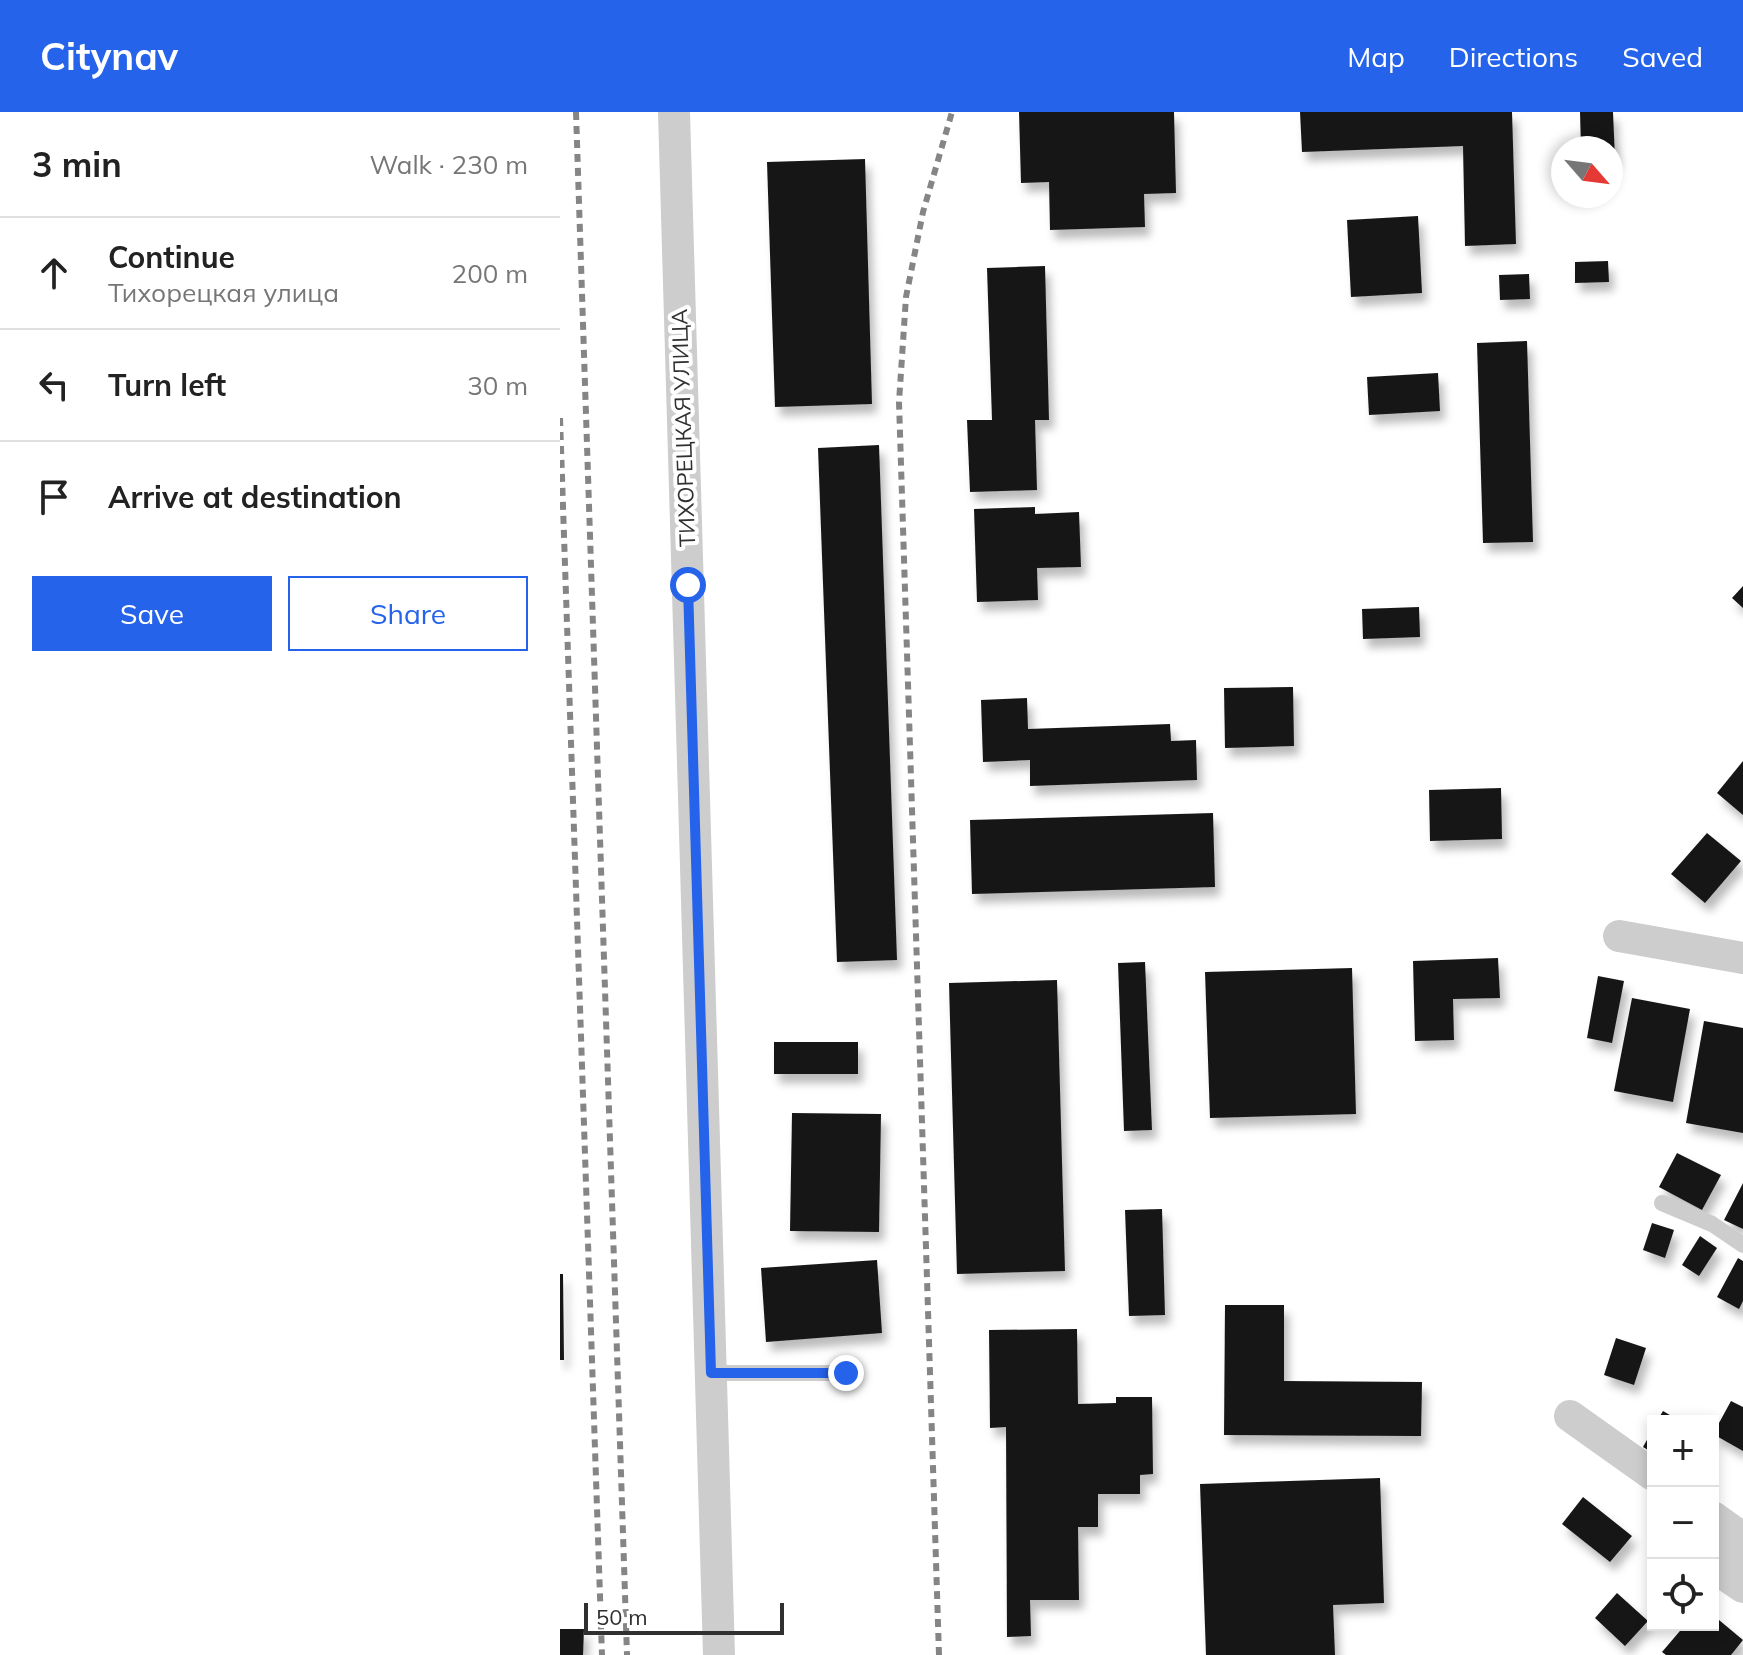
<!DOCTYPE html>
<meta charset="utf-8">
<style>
:root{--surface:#fff;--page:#f6f6f6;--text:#222;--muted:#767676;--line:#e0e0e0;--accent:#2563eb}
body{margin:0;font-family:Mulish,sans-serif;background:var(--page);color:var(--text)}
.controls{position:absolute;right:24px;bottom:24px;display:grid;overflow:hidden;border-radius:0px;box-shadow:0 4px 12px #0003}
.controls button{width:72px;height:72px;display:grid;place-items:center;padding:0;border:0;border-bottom:2px solid var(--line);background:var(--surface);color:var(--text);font:40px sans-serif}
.compass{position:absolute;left:991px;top:24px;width:72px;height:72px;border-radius:50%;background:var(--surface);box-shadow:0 4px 12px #0003;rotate:118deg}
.scale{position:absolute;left:24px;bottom:20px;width:200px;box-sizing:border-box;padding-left:8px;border:4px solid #303030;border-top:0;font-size:22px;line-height:28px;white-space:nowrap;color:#303030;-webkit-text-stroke:6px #fff;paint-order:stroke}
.stop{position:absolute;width:24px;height:24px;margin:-18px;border:6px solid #2563eb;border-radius:50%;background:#fff}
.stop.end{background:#2563eb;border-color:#fff;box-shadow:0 2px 8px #0008}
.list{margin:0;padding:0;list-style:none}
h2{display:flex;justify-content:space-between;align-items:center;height:104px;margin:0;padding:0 32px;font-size:34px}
h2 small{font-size:26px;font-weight:400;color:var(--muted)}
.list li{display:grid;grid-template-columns:52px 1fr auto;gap:24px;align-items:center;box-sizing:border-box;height:112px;padding:0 32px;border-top:2px solid var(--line)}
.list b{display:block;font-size:30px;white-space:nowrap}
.list p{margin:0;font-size:26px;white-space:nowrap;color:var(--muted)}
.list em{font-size:26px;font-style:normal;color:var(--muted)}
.actions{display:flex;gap:16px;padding:24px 32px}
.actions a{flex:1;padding:18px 0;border:2px solid var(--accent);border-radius:0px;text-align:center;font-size:28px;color:var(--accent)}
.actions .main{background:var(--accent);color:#fff}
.icon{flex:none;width:44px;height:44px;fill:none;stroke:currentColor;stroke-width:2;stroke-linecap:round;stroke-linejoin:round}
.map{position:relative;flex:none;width:1183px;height:1543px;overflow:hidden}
header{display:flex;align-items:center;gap:48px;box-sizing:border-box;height:112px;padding:0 40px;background:var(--accent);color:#fff}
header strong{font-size:38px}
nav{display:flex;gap:44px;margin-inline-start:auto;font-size:28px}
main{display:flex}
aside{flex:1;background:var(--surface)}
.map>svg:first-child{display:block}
</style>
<header>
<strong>Citynav</strong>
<nav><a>Map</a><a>Directions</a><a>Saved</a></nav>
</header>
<main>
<aside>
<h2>3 min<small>Walk · 230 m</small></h2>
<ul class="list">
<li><svg class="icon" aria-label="ahead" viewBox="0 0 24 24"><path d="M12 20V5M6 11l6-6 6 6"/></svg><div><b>Continue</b><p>Тихорецкая улица</p></div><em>200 m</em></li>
<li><svg class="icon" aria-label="left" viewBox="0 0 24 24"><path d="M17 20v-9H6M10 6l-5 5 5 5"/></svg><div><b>Turn left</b></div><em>30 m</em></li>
<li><svg class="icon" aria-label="arrive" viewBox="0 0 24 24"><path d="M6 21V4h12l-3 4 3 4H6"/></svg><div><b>Arrive at destination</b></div></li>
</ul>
<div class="actions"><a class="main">Save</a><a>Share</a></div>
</aside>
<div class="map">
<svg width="1183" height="1543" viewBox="0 0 1183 1543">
<defs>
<filter id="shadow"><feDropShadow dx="5" dy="9" stdDeviation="4" flood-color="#0004"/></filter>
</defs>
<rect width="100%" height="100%" fill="#fff"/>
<path fill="#171717" filter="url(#shadow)" d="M459,0H614L616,81L584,82L585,115L490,118L489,70L461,71Z
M740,0H952L956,132L905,134L903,34L742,40Z
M1020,0H1053L1055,47H1051V36H1021Z
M305,47L312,292L215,295L207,50Z
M858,104L862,181L791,185L787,108Z
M1048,149L1049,170L1015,171V150Z
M485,154L489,308H475L477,378L410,380L407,308H432L427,156Z
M969,162L970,187L940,188L939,163Z
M967,229L973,430L923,431L917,231Z
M878,261L880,299L809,303L807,265Z
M319,333L337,848L277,850L258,336Z
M475,395V402L519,400L521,455L477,456L478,488L417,490L414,397Z
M1183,474V496L1172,486Z
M859,495L860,525L803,527L802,497Z
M733,575L734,634L665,636L664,576Z
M467,586L468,617L610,612L611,629L636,628L637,668L470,674V648L423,650L421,588Z
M1183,649V703L1157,681Z
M941,676L942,727L870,729L869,678Z
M653,701L655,775L412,782L410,708Z
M1147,721L1181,749L1145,791L1111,762Z
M938,846L940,886L893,887L894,928L855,929L853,849Z
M585,850L592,1018L564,1019L558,851Z
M792,856L796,1002L650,1006L645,860Z
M1038,864L1064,869L1052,931L1027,926Z
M497,868L505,1159L397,1162L389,871Z
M1072,886L1130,897L1113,990L1054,979Z
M1144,909L1183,916V1021L1126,1011Z
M214,930H298V962H214Z
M232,1001L321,1002L319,1120L230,1119Z
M1117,1041L1161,1063L1142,1098L1099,1075Z
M1183,1071V1117L1164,1108Z
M602,1097L605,1203L569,1204L565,1098Z
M1092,1111L1114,1118L1105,1146L1083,1138Z
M1140,1124L1157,1136L1139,1164L1122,1153Z
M1178,1146L1183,1149V1189L1179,1197L1157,1185Z
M317,1148L322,1221L206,1230L201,1156Z
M0,1162H3L4,1248H0Z
M665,1193H724V1269L862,1270L861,1324L664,1323Z
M517,1217L518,1292L556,1291V1285H592L593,1362L580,1363V1382H538V1415H518L519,1488H470L471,1524L447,1525L446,1315L430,1316L429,1218Z
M1056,1226L1086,1236L1074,1273L1044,1263Z
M1171,1289L1183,1295V1339L1153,1322Z
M1103,1299L1120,1309H1097Z
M1093,1317V1341L1083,1335Z
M820,1366L824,1491L773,1493L775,1543H646L640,1372Z
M1023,1385L1072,1424L1050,1450L1002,1412Z
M1057,1481L1088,1509L1065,1534L1035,1506Z
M1153,1503L1183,1528L1171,1543H1106L1102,1540L1125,1513H1153Z
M0,1517H24L23,1543H0Z"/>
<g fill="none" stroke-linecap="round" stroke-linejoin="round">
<path stroke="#cdcdcd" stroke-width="16" d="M1102,1091L1152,1112L1183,1133
M151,1261H286"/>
<path stroke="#cdcdcd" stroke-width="32" d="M114,0L159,1543
M1059,824L1183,846
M1010,1304L1093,1363
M1153,1405L1177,1422L1164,1462L1183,1475"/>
<path stroke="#858585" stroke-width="6" stroke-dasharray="8 6" stroke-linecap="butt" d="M16,0L67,1543
M0,306L42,1543
M379,1543L339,290L346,185L363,100L392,0"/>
</g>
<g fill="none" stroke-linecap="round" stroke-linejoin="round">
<path stroke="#2563eb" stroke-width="10" d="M128,473L151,1261H286"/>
</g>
<g text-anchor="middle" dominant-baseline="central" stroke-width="8" stroke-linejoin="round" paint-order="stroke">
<g font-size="22" fill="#303030" stroke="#fff">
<text transform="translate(123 316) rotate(-92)">ТИХОРЕЦКАЯ УЛИЦА</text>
</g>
</g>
</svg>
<div class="controls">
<button>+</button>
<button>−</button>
<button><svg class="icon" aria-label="locate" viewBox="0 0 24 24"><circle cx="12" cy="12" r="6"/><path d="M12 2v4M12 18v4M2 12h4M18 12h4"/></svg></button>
</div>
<svg class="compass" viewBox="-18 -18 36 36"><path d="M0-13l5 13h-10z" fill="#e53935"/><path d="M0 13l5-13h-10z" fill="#767676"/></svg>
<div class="scale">50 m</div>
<div class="stop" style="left:128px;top:473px"></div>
<div class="stop end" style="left:286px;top:1261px"></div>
</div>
</main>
